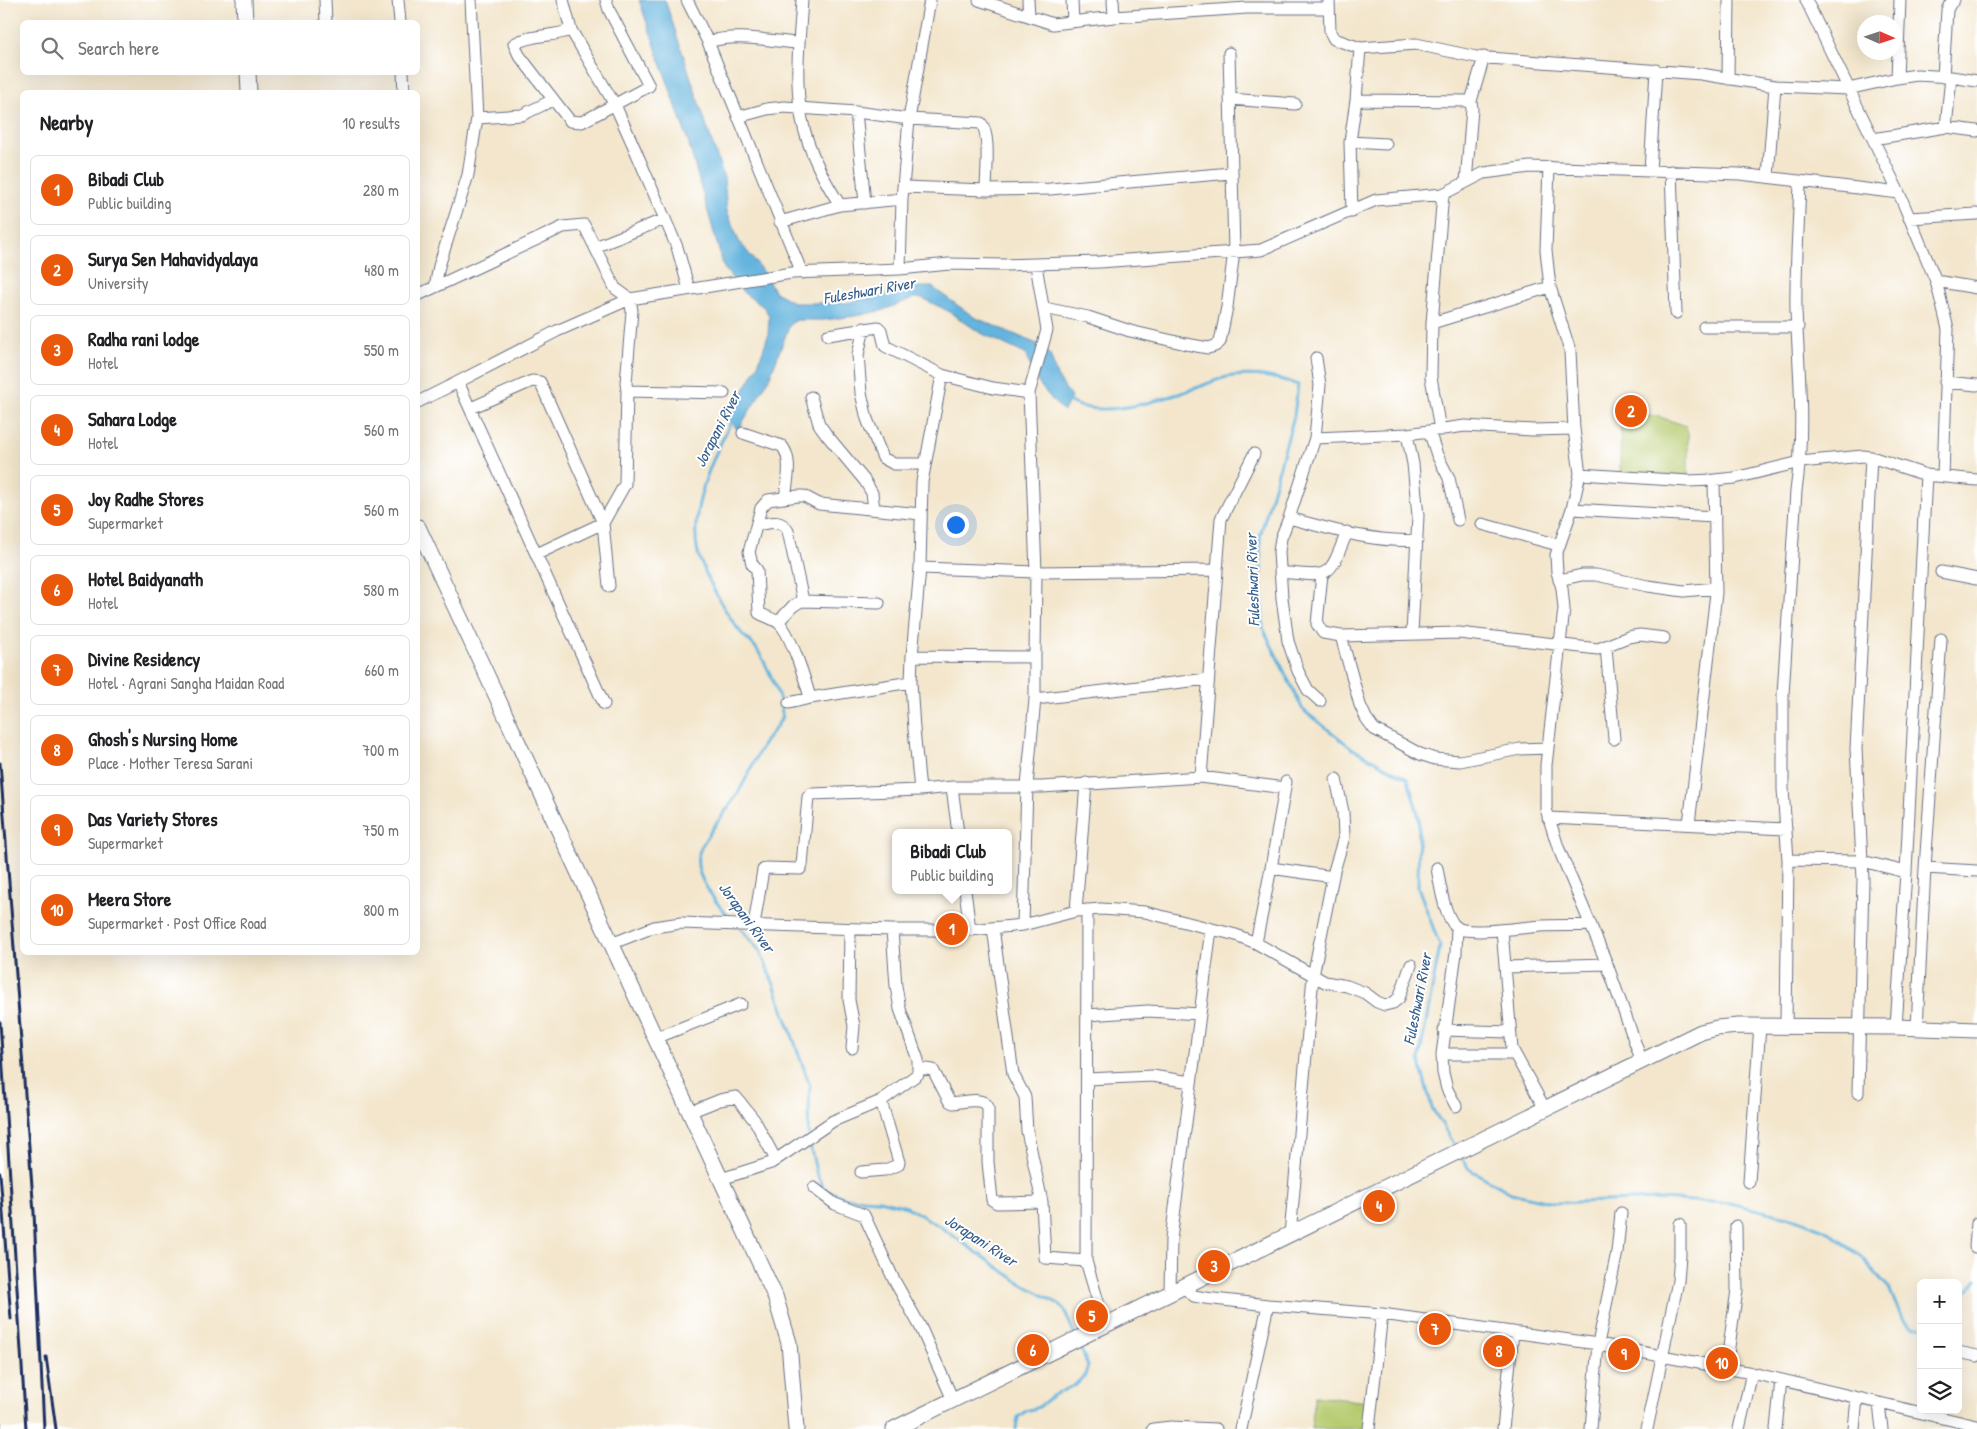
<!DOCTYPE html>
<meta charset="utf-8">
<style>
:root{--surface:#fff;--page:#f2f2f2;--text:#202124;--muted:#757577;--line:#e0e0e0;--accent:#ea580c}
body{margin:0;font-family:"Patrick Hand",sans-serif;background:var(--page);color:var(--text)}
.controls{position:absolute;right:15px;bottom:15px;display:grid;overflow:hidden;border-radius:8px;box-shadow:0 5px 20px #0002}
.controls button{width:45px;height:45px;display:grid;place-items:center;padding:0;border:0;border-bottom:1px solid var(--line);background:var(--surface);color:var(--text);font:25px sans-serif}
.compass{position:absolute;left:1857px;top:15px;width:45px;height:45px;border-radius:50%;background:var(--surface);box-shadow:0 5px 20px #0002;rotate:93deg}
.you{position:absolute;left:955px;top:524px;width:18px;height:18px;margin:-12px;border:4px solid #fff;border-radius:50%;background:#1a73e8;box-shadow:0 0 0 8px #1a73e833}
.badge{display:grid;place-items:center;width:32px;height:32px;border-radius:50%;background:var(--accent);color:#fff;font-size:16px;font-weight:700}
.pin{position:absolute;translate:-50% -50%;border:2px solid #fff;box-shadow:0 1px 5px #0006}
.popup{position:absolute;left:892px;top:829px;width:120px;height:65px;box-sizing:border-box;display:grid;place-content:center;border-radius:8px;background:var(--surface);filter:drop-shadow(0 1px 4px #0005);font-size:16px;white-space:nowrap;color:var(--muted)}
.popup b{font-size:19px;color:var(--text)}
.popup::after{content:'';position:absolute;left:50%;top:100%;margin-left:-10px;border:10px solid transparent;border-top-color:var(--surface)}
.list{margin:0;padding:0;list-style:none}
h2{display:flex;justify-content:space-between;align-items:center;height:65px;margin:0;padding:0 20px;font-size:21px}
h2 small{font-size:16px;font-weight:400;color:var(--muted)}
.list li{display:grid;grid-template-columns:32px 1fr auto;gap:15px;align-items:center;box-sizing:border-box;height:70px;margin:0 10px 10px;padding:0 10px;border:1px solid var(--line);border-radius:8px}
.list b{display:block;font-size:19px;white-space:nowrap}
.list p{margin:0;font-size:16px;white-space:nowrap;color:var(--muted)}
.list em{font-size:16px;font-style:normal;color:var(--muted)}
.icon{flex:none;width:28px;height:28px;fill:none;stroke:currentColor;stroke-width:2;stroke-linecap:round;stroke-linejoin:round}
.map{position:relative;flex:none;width:1977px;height:1429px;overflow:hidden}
.search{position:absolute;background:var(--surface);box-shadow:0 5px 20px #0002;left:20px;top:20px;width:400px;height:55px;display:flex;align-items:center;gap:12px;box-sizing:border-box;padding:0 18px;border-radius:8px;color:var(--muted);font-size:19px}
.panel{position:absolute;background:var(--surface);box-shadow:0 5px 20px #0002;left:20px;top:90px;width:400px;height:865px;border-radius:8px}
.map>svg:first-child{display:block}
</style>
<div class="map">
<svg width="1977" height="1429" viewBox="0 0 1977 1429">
<rect width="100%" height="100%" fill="#fff"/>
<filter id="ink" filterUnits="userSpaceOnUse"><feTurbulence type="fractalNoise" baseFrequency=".02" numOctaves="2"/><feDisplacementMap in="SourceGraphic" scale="10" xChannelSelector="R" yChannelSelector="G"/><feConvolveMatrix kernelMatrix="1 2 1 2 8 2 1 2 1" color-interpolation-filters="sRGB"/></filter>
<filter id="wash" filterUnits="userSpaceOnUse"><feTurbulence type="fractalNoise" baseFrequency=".0096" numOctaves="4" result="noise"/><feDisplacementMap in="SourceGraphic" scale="20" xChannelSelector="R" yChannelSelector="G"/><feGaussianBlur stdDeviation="1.12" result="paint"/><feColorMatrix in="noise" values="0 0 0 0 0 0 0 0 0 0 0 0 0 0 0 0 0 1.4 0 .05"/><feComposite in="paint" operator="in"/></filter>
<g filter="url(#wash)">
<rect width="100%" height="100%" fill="#f3e6cc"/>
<path fill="#b5ca6e" stroke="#687c66" d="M1621,415L1657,416L1686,426L1688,434V477L1620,472Z
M1315,1396L1368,1402L1365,1429H1311Z"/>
<path fill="#63b4de" stroke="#3f729e" d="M639,0H665L724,178L727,211L739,241L758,265L775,292L795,303H846L917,287H932L974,317L1037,344L1050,354L1057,376L1071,397L1064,411L1055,403L1039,384L1025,354L979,332L948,311L922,298H914L881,311L855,316L824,320H797L790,324L769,379L738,430L728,418L757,367L768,336L769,316L765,308L744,293L724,268L687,138Z"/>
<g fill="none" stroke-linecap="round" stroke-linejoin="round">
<path stroke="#63b4de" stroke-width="3" d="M1067,400C1096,421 1162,400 1193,389C1206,385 1220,377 1233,376C1255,374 1278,377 1298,385L1294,416L1260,536L1263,628L1303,710L1353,749L1408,779L1419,818L1418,887L1440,946L1419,1060L1432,1108L1456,1147
M732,420C713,457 688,510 698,553C701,564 706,574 711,584C720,602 729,619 743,635C747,639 752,643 756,648C766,663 782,697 782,715C781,725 769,734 764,743C754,759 748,777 738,793C728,811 702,837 698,857C694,877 720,908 733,921
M741,929L760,951L775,987L810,1086L808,1134
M809,1140L816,1172L821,1183L826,1190L846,1198L879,1200L907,1207L939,1226L1019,1282L1059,1304L1065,1311L1075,1336
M1460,1155L1469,1169L1511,1193L1554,1203L1657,1199L1729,1203L1796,1219L1829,1232L1860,1256L1889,1288L1902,1319L1913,1327H1921
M1958,1301L1977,1280
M1016,1429L1018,1417L1026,1411L1039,1407L1052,1396L1075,1385L1085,1375L1088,1366L1079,1344"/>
</g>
</g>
<g filter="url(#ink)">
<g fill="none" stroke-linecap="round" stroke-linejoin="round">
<defs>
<path id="minor" d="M325,0L326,22
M398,0L400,22
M563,0L571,30L615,105L634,147L677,247L689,289
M687,0L708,42L802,273
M802,0C800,35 795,72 800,107C804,143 821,176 840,205
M979,0L1053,24L1114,17L1247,8H1329
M1028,0L1029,16
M1072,0L1073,22
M1113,0L1114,17
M1329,0L1330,32L1334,39L1360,48L1416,44L1476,57L1701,74L1775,86L1848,89L1897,78L1917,75L1951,77L1977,81
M1806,0L1899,193L1936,281L1948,329L1943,476
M571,30C553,37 531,34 514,44L519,55L570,121L582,122L649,86L609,10L606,0
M708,42C736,33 769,41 798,43
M403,72L404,92
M1943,77L1947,10L1950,4L1954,0
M1897,78L1900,0
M1728,79L1729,0
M1230,99L1295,104
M1356,100L1471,101
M856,112L865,203
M738,117L767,109L784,107L856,112L909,119L981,123C991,134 986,174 986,190
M477,118L522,115L553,100
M1946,127L1951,77
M1873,139L1946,127L1977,131
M1350,142L1386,144
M1549,167L1546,250L1550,287L1570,351L1574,429L1580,474L1572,509L1556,555L1557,572L1562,588L1564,609L1546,765V809L1558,847L1607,964L1642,1062
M1650,171L1656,70
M1671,171L1676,313
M1768,177L1775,86
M1466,182L1472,109L1471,101L1484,57
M903,187L986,190L1050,189L1231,173
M1352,212L1350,142L1356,100L1360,48
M1909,218L1977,214
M780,222L840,205L902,199
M595,247L665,219
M900,269L902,199L909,119L930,0
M1936,281L1977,288
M435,287L439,266L468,175L477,118L471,0
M418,295L563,227L584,225L615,288L630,299L632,311L626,383L627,391L625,484L603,523L609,586
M1044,308L1088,317L1130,331L1186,344L1208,348L1215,346L1220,342L1227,307L1234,251L1229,53
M1432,323L1550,287
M1704,327H1798
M864,328L858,355L861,393L867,419L883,458L894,464H925
M828,335L878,327L881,330L885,346L942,375L993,388L1029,393
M1316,358L1320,385L1315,438L1289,518L1281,538L1279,552L1282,598L1288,641L1298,671L1308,690L1320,701
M458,382L557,331L630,299L792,273L900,269L949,264L1004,265L1100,262L1261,250L1376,200L1443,194L1484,173L1530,167L1740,174L1899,193
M1945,382L1977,385
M627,391L724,393
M811,397L819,424L826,434L865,481L872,493L874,509
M418,402L458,382L604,704
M471,408L532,381L540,382L603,523L537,554
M1440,430L1431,377L1432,323L1443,194
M1429,431L1437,455L1449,478L1458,520
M743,433L782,446C793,459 787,482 785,498
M1407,434L1413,464L1418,516L1412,634
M1315,438L1407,434L1465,426L1533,430L1574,429
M1580,474L1688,481L1714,480L1735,478L1800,462L1863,456L1871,457L1926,475L1977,480
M1572,509L1715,517
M1289,518C1331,529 1374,543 1417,540
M1482,524L1558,545
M757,525C769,523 781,518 788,531L802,596L801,601L793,606L778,622
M920,568L1036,572L1217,570
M1280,572C1331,577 1328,580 1347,532
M1941,572L1977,579
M1322,574L1317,624L1323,633L1341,636L1459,633L1598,649L1628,637L1640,635L1664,638
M1559,580L1582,575H1596L1648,586L1684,591L1716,588
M801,601L879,603
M1341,636L1360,705L1366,718L1374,729L1420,754L1435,759L1460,761L1520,749L1548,748
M1606,647L1614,739
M912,656L1035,657
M810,698C806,682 791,635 780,624C775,619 766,617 759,613L757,570L752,564L749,552L761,508L768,500L798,496H804L819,504L921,514
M1035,699L1208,679
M789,703L810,698L911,682
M1201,777L1221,519L1254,454
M952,787L958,833
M920,790L914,729L911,682L912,656L920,568L922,482L942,375
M1548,818L1786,829
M1689,824L1716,593L1714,480
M1788,860L1862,861L1906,872
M1271,868L1333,877
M1437,868C1440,884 1444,916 1456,927C1467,936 1525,927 1541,926C1557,925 1574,926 1591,925
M1925,868L1977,871
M965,890L970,930
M1087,910L1086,1261L1105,1325
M1076,911L1086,783
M754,925L763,870L766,868L800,869L802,865L808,797L811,794L920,790L952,787H1042L1201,777L1285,788
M1023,925L1027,786L1035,699V657L1036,572L1029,393L1047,330L1036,265
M993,928L1013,1074L1025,1097L1027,1131L1042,1202L1045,1258L1086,1261
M850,929L849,1000L854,1026L852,1048
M1502,930L1512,1049L1545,1109
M1256,943L1271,868L1286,782
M611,944L654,927L681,923L892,930H970L1023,925L1076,911L1101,909L1145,912L1236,935L1256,943L1325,982L1347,986L1365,993L1377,1002L1385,1005L1393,1003L1399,998L1411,965
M1505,967L1607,964
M1087,1015L1148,1011L1200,1014
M1786,1025L1788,860L1783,789V694L1796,491C1805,432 1799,371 1796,311C1795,268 1799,224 1800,181
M1896,1027L1906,872L1926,475
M1917,1028L1925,868L1941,639
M1444,1030L1509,1032
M656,1038L741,1004
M1442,1054H1514
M919,1068L933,1070L949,1101L953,1103C963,1102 983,1096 988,1107V1162L992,1200L997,1203L1042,1202
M1087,1079L1152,1076L1191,1082
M1858,1093L1863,879L1856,749L1871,457
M1456,1106L1447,1089L1443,1073L1442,1054L1456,953L1457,927
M690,1112L720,1100L736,1097L755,1121L776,1160
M861,1172L885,1170L898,1165L899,1162L881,1101
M721,1179L771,1163L833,1121L881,1101L918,1074V1060L900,1009L896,986L892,930
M1749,1182L1760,1025
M814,1188L835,1204L864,1215L894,1280L920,1326L953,1400
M1290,1235L1313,976L1334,871L1344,837L1343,812L1336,779
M1975,1247L1977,1223
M1183,1287L1194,1296L1205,1298L1268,1305L1382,1314L1598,1344L1752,1373L1977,1426
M1170,1293L1171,1239L1211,929
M1958,1352L1977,1356
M1726,1368L1737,1290L1736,1226
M1879,1404L1882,1429
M1153,1429L1171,1427L1216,1429
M1241,1429L1268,1305
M1369,1429L1382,1314
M1503,1429L1513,1332
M1591,1429L1598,1344L1617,1252L1621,1213
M1647,1429L1678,1281L1680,1255V1224
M1739,1429L1752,1373
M1776,1429L1781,1380
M1854,1429L1857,1398"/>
<path id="secondary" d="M244,0L245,22
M248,72L249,92
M418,527L775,1296L789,1343L796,1429
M894,1429L1701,1032L1717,1028L1738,1026L1896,1027L1977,1030"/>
</defs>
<use href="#minor" stroke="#676f84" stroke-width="13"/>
<use href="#secondary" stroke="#676f84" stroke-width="17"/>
<use href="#minor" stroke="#fff" stroke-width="11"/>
<use href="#secondary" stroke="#fff" stroke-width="15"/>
<path stroke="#1b2f5e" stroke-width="3" d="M0,763L34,1213L44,1429
M0,1022L26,1429
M0,1173L11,1319
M46,1357L56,1429
M0,1423V1429"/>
</g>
</g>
<g text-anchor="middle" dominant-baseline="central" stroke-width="4" stroke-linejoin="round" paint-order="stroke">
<g font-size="16" font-style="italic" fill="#345e8b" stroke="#fff">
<text transform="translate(869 290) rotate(-10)">Fuleshwari River</text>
<text transform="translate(717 429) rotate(-63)">Jorapani River</text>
<text transform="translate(1252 580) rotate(-92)">Fuleshwari River</text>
<text transform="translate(747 917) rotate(54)">Jorapani River</text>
<text transform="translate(1417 999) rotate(-79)">Fuleshwari River</text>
<text transform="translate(981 1240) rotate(33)">Jorapani River</text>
</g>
</g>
</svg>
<div class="controls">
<button>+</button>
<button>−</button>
<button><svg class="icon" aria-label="layers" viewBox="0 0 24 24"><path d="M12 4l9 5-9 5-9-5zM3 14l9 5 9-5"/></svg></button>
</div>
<svg class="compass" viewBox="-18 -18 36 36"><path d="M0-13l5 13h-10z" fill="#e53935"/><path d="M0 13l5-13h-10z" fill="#757577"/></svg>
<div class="you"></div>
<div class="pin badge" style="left:952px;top:929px">1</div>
<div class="popup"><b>Bibadi Club</b>Public building</div>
<div class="pin badge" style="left:1631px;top:411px">2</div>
<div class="pin badge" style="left:1214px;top:1266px">3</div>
<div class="pin badge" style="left:1379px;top:1206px">4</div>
<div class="pin badge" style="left:1092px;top:1316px">5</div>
<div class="pin badge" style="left:1033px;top:1350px">6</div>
<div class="pin badge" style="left:1435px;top:1329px">7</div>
<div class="pin badge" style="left:1499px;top:1351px">8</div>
<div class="pin badge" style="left:1624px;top:1354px">9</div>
<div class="pin badge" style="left:1722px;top:1363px">10</div>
<div class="search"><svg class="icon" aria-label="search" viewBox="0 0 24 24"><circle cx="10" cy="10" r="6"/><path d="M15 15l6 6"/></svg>Search here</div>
<section class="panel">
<h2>Nearby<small>10 results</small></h2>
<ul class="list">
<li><span class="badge">1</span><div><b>Bibadi Club</b><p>Public building</p></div><em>280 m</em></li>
<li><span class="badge">2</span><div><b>Surya Sen Mahavidyalaya</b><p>University</p></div><em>480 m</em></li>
<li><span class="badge">3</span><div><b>Radha rani lodge</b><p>Hotel</p></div><em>550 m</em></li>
<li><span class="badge">4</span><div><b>Sahara Lodge</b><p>Hotel</p></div><em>560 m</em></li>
<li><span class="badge">5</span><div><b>Joy Radhe Stores</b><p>Supermarket</p></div><em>560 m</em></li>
<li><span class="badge">6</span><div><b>Hotel Baidyanath</b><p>Hotel</p></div><em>580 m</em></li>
<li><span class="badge">7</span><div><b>Divine Residency</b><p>Hotel · Agrani Sangha Maidan Road</p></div><em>660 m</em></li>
<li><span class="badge">8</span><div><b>Ghosh's Nursing Home</b><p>Place · Mother Teresa Sarani</p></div><em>700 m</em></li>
<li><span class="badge">9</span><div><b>Das Variety Stores</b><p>Supermarket</p></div><em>750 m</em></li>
<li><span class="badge">10</span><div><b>Meera Store</b><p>Supermarket · Post Office Road</p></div><em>800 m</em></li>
</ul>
</section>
</div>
